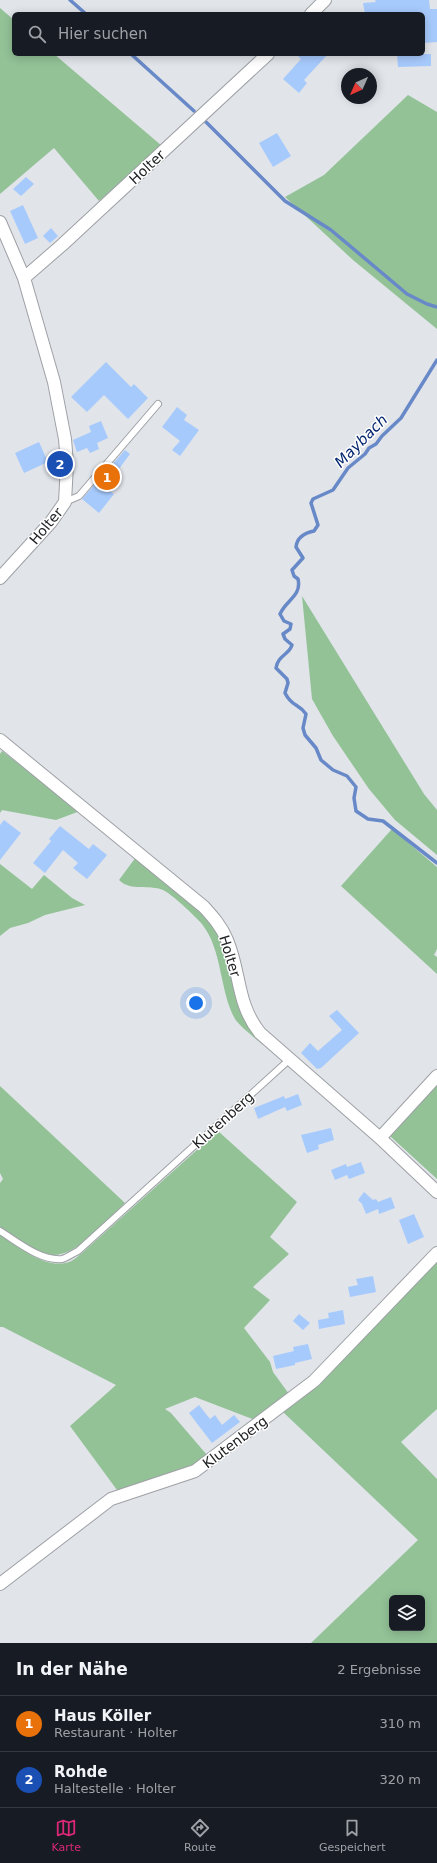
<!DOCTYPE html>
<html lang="de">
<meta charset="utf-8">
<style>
:root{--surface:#171b24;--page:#242831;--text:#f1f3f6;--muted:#9ea1a6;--line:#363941;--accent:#db2777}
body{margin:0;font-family:"DejaVu Sans",sans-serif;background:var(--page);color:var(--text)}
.controls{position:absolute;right:12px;bottom:12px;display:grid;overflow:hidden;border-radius:6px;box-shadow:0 2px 10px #0003}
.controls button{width:36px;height:36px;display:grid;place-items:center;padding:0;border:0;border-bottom:1px solid var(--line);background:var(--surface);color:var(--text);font:20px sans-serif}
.compass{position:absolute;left:341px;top:68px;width:36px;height:36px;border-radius:50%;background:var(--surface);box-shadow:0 2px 10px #0003;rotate:225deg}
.you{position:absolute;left:196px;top:1003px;width:14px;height:14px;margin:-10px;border:3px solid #fff;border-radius:50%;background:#1a73e8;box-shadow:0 0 0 6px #1a73e833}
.badge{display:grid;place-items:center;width:26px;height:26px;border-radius:50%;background:var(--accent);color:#fff;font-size:13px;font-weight:700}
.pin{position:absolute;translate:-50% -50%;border:2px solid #fff;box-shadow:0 1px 4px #0006}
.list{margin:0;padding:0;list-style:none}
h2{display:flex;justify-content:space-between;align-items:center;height:52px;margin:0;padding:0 16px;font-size:17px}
h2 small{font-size:13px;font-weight:400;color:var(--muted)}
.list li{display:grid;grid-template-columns:26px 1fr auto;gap:12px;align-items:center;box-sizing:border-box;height:56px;padding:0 16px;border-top:1px solid var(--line)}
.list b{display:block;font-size:15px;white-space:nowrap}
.list p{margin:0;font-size:13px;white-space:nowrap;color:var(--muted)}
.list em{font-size:13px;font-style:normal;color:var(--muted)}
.icon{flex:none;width:22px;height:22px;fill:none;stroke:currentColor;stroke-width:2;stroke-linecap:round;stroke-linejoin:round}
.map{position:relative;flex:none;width:437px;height:1643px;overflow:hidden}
.search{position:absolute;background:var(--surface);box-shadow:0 2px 10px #0003;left:12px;right:12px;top:12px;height:44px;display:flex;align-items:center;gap:10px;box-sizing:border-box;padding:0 14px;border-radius:6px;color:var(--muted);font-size:15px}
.sheet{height:164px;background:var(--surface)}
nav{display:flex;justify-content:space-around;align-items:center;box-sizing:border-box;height:56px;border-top:1px solid var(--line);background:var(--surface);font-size:11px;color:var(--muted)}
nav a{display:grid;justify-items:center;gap:2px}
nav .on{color:var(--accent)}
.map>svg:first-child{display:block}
</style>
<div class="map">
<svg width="437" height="1643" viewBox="0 0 437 1643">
<rect width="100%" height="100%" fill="#e1e4e9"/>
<path fill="#93c297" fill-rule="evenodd" d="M0,8L14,20V54H54L162,146L99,201L54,148L0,194Z
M408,95L437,112V329L353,260L285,197L324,175Z
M302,596L424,794L437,810V855L395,820L369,789L333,736L312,699Z
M2,751L80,811L56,820L2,810L0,813V754Z
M392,829L437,867V949L434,955L437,957V974L341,886Z
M136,857C161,877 211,910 223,939C226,947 227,957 229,966C236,999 241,1021 264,1046C257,1039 240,1027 235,1019C219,990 223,951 202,924C195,916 172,894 163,890C149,884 131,892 119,880Z
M0,864L32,889L44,875L72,898L85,905L45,915L28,923L10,928L0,936Z
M437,1085V1179L390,1136Z
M0,1086L125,1203C105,1222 74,1262 45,1254C29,1250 14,1237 0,1228V1183L3,1179L0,1173Z
M218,1131L297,1202L270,1237L289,1254L253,1287L270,1300L244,1328L270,1362L273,1372L289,1394L255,1420L195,1397L165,1409L171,1413L207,1455L190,1467L117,1490L70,1426L116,1385L3,1327H0V1234C19,1246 44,1270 69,1262C73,1261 78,1256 82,1253Z
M437,1259V1409L401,1442L437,1479V1643H311L418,1540L283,1412ZM392,1598H422V1628H392Z"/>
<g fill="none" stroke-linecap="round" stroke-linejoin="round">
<path stroke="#6889c8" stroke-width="3.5" d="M70,0L86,14
M131,54L194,111
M206,122L285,201L331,230L407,294L427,304L437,307
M437,360L401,418L382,436L376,444L369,448L365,454L348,468L333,490L313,499L311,503L318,525L314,531C304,533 297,537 296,547L303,558L292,570L294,576L298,579C302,596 286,600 280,614L284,621L291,624L290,629L283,634L285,639L292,645C289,655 278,655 276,668L287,679L288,683L285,693C292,707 298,703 306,714L303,728L305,735L316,748L321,760L333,770L347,776L356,787L354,798L356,811L368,819L383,821L437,863"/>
</g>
<path fill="#a7cafd" d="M375,0H429L430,9H437V42L423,43V14H365L363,3L376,2Z
M296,54H328L304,80L307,83L299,93L283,79L301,59Z
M397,54H431V66L398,67Z
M277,133L291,156L273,167L259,143Z
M26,177L34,184L21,196L13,189Z
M23,205L38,238L25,244L10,211Z
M51,228L58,236L50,243L43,236Z
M106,362L131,387L134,384L148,398L128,419L104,395L87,412L71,397Z
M177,407L187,415L184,420L199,430L180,456L172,450L180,441L162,427Z
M101,421L108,438L97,443L99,449L90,453L87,448L77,452L73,440L91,432L89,426Z
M39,442L48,462L24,473L15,453Z
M125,450L130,454L110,481L113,484L108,490L114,494L99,513L82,499Z
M4,820L21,833L0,860V825Z
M60,826L89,849L93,844L107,855L87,879L73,868L78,863L63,850L45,873L33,863L51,841L49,839Z
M337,1010L359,1033L321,1068L317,1069L301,1053L310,1043L318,1051L342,1030L329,1016Z
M298,1094L302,1105L287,1111L285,1107L258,1119L254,1108L284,1096L285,1099Z
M331,1128L334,1140L318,1145L319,1149L307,1153L301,1135Z
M361,1162L365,1173L349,1179L347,1175L335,1180L331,1170L346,1164L347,1167Z
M364,1192L373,1200L376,1199L378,1202L391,1197L395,1208L379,1214L378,1209L366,1214L362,1204L358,1200Z
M414,1214L424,1237L408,1244L399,1220Z
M373,1276L376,1292L350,1297L348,1287L358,1285L356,1279Z
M343,1310L345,1324L319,1329L318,1320L329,1318L328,1313Z
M299,1314L310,1323L303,1330L293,1321Z
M308,1344L312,1359L295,1363V1365L276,1369L273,1356L294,1351L293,1347Z
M199,1405L210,1419L215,1415L222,1425L234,1415L240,1422L212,1443L189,1413Z"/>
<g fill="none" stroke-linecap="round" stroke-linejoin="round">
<defs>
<path id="lane" d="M65,502L79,496L158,404
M0,1231C18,1242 40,1261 62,1259C67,1258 73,1253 78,1251L290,1059"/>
<path id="street" d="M311,14L325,0
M0,222L24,278L54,382L65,439L67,464L65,502L51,522L0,578
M24,278L62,245L268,54
M0,740L204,907C213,917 222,927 227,940C241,973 236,1003 260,1033L380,1138L437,1192
M380,1138L437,1076
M0,1584L111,1499L195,1471L314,1381L437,1253"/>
</defs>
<use href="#lane" stroke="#9da0a5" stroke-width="8"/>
<use href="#street" stroke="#9da0a5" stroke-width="14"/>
<use href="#lane" stroke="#fff" stroke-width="6"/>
<use href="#street" stroke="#fff" stroke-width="12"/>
</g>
<g text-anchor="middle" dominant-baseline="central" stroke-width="3" stroke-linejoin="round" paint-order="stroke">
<g font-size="14" fill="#212224" stroke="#fff">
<text transform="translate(147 167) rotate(-43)">Holter</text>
<text transform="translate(46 526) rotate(-50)">Holter</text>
<text transform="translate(230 956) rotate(73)">Holter</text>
<text transform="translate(223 1120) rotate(-42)">Klutenberg</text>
<text transform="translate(235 1442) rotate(-37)">Klutenberg</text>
</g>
<g font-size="15" font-style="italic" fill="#03266f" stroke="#fff">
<text transform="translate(361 441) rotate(-45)">Maybach</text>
</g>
</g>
</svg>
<div class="controls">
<button><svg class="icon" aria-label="layers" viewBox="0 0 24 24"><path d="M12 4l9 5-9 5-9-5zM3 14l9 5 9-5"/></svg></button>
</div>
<svg class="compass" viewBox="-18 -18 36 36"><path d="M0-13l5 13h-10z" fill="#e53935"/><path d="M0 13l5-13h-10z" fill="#9ea1a6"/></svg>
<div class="you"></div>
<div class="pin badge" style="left:107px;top:477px;background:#e8710a">1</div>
<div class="pin badge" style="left:60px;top:464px;background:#1a4fb4">2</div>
<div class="search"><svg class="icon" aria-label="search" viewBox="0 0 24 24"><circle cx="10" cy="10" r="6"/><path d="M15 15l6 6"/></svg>Hier suchen</div>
</div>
<section class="sheet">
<h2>In der Nähe<small>2 Ergebnisse</small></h2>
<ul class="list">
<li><span class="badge" style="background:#e8710a">1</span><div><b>Haus Köller</b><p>Restaurant · Holter</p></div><em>310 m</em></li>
<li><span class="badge" style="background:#1a4fb4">2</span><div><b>Rohde</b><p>Haltestelle · Holter</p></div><em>320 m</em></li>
</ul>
</section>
<nav>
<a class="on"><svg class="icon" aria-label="map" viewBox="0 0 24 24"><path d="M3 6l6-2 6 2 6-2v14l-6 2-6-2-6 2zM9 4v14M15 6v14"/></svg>Karte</a>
<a><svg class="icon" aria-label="directions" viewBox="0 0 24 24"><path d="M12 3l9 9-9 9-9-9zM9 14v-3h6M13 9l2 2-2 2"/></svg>Route</a>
<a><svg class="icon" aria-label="saved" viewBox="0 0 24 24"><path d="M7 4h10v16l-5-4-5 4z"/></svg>Gespeichert</a>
</nav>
